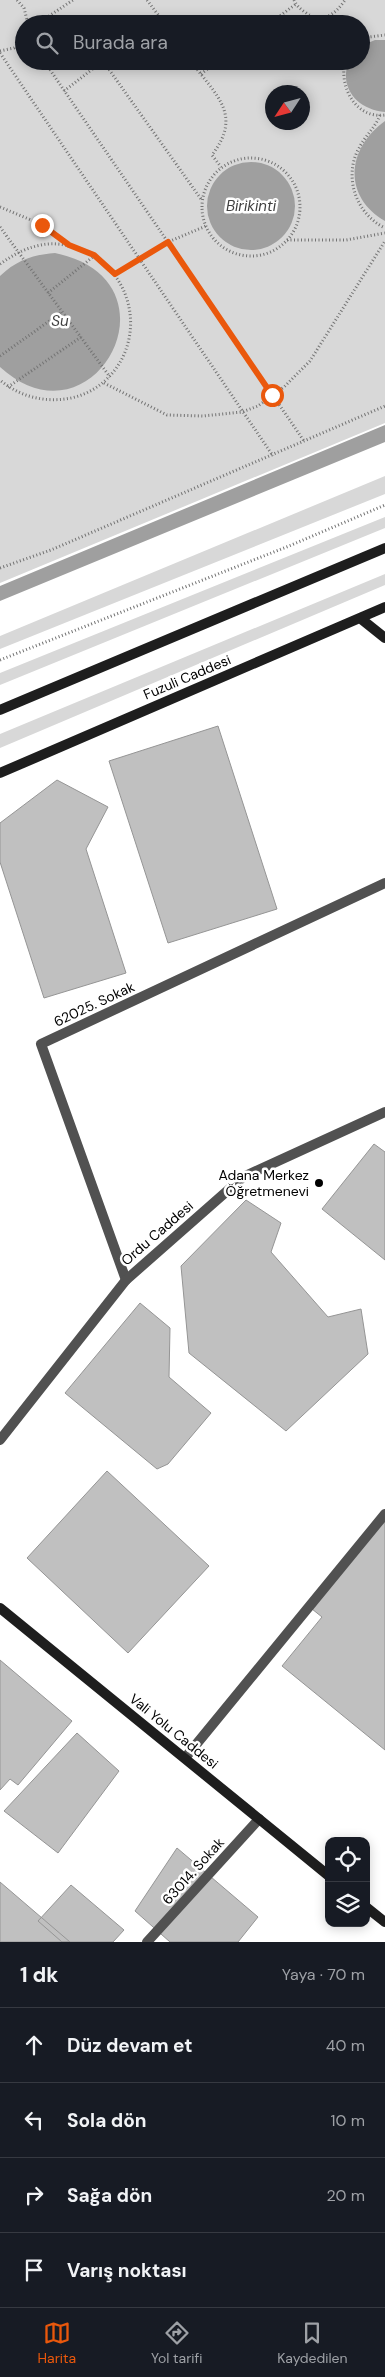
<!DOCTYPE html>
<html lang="tr">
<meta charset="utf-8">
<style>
:root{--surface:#171b24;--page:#20242c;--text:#f1f3f6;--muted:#9ea1a6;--line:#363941;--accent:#ea580c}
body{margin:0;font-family:"DM Sans",sans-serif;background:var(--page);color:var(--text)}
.controls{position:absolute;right:15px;bottom:15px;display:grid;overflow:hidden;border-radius:10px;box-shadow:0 2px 12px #0003}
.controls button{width:45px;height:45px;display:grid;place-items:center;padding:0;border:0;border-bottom:1px solid var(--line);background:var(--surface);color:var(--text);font:25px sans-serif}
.compass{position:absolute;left:265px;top:85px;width:45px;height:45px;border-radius:50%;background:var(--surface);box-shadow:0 2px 12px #0003;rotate:234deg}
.stop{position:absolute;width:15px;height:15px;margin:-11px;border:4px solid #ea580c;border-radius:50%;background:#fff}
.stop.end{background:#ea580c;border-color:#fff;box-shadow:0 1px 5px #0008}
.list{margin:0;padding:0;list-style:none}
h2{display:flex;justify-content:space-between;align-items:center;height:65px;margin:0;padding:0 20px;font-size:21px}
h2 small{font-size:16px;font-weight:400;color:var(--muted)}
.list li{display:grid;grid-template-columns:32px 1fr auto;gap:15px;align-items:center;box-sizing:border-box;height:75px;padding:0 20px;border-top:1px solid var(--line)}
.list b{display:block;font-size:19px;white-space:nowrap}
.list em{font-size:16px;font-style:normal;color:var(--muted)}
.icon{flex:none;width:28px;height:28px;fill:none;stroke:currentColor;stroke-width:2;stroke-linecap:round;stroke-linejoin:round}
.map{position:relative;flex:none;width:385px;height:1942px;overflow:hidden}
.search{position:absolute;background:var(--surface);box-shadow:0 2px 12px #0003;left:15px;right:15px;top:15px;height:55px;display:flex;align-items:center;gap:12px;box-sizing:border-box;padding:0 18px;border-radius:28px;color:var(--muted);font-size:19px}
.sheet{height:365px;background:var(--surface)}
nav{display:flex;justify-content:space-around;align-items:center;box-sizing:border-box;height:70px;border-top:1px solid var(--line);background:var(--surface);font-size:14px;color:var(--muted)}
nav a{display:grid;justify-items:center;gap:2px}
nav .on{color:var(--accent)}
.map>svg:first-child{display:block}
</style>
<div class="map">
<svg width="385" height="1942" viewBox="0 0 385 1942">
<rect width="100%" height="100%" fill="#fff"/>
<path fill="#d8d8d8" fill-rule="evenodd" d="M0,0H385V423L0,583ZM24,24H361V61H24ZM272,92H302V122H272Z
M385,476V494L0,649V636Z
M385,517V528L0,685V673Z
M385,574V585L0,748V734Z"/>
<path fill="#9f9f9f" d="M375,40H385V112C358,110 338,88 349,61H361V46Z
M385,121V221C342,196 347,148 385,121Z
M207 206a44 44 0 1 1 88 0a44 44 0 1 1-88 0Z
M55,253C186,280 94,453 0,367V276C17,260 32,255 55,253Z
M385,425V442L0,601V586Z"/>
<path fill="#c0c0c0" stroke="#959595" d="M218,726L277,909L168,943L109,761Z
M57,780L108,807L86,849L126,973L44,998L0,862V823Z
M374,1144L385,1152V1260L322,1209Z
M246,1200L281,1223L271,1252L328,1317L361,1309L368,1354L286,1431L189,1353L181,1266Z
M140,1303L170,1328L169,1377L211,1413L168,1464L157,1469L65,1393Z
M107,1471L209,1566L128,1653L27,1558Z
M385,1520V1750L282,1666L322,1617L312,1609Z
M0,1660L72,1721L18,1785L10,1779L0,1790Z
M77,1733L119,1771L58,1853L4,1811Z
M177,1848L258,1917L238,1942H170L135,1911Z
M0,1882L70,1942H0Z
M71,1885L124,1930L113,1942H62L38,1921Z"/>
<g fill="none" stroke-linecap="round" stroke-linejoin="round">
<path stroke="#737373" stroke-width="3" stroke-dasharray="1 2.5" stroke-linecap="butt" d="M17,0L24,8L28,24
M147,0L165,24
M294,0C296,5 300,9 305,12C321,25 335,15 345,0
M37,24L73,0
M153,24L161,18
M269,24L296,4
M361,41L369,37L385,35
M0,51L14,48L24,37
M0,53L273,456
M44,61L304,441
M103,61L201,199
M191,61C216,96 243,114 212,155L221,167
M345,61C339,86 355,119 385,115
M201,74L218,61
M64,91L103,61
M380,115C375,128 365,136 359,148C343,177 356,214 385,228
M202 207a49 49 0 1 1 98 0a49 49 0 1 1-98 0Z
M0,207L43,225L69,245
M0,227L110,377
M287,240H346L385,233
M0,264C13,255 25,248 41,245C54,242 70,245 82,250C128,269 145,326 117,367C106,383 90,394 71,398C45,403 20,397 0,380
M115,274L168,242L206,226
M48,293L94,256
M0,356L62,312
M104,383L167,415L203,416L242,412L258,406L284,387L310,361L385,241
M8,387L81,337
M0,568L51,550L385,406
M0,660L289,546L385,505"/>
<path stroke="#515151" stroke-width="10" d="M185,1758L385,1514"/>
<path stroke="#515151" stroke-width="10" d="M126,1280L41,1044L385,883
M147,1942L259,1819"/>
<path stroke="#515151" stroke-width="10" d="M0,1440L126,1280L243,1177L385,1112"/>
<path stroke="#1e1e1e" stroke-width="10" d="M360,618L385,638
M0,710L385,548
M0,773L385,607
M0,1608L329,1876
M366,1907L385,1922"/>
</g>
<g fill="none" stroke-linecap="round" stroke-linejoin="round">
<path stroke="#ea580c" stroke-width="6" d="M42,225L69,245L94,255L115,274L168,242L272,395"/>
</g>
<circle fill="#000" stroke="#fff" stroke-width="2" cx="319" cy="1183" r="5"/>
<g text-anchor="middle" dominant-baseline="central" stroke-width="5" stroke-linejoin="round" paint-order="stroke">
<g font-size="14" fill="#000" stroke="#fff">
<text transform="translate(187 677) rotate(-23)">Fuzuli Caddesi</text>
<text transform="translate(94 1004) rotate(-25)">62025. Sokak</text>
<text transform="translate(157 1233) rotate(-41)">Ordu Caddesi</text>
<text transform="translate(174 1731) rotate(39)">Vali Yolu Caddesi</text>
<text transform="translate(193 1871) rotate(-48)">63014. Sokak</text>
</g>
<g font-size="14" fill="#000" stroke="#fff" text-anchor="end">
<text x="309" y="1175">Adana Merkez<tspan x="309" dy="16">Öğretmenevi</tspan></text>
</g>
<g font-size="15" font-style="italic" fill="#404040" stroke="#fff">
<text x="251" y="206">Birikinti</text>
<text x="60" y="321">Su</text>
</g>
</g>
</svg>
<div class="controls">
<button><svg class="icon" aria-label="locate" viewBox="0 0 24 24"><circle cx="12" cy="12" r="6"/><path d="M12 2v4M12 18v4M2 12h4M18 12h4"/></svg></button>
<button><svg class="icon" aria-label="layers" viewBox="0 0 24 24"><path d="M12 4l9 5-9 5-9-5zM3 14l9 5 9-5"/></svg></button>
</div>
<svg class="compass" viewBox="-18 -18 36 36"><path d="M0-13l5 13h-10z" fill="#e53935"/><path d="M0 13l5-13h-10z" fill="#9ea1a6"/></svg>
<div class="stop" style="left:272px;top:395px"></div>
<div class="stop end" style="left:42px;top:225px"></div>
<div class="search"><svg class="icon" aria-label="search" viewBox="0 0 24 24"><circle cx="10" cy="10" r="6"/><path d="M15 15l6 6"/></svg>Burada ara</div>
</div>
<section class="sheet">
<h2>1 dk<small>Yaya · 70 m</small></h2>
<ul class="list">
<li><svg class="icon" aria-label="ahead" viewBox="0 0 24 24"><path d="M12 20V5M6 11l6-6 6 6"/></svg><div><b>Düz devam et</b></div><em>40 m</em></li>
<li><svg class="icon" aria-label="left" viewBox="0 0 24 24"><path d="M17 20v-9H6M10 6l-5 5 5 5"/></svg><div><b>Sola dön</b></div><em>10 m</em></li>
<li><svg class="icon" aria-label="right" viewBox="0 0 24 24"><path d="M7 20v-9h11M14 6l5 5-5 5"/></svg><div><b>Sağa dön</b></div><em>20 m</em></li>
<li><svg class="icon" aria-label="arrive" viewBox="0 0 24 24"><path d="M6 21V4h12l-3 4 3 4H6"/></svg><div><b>Varış noktası</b></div></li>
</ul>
</section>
<nav>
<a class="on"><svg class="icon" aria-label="map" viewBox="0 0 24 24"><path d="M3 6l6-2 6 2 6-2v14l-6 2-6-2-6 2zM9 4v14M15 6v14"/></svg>Harita</a>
<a><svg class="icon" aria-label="directions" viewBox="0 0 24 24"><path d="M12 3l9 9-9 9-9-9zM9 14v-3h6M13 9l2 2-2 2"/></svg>Yol tarifi</a>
<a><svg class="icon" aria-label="saved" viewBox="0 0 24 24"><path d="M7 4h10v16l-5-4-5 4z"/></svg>Kaydedilen</a>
</nav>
